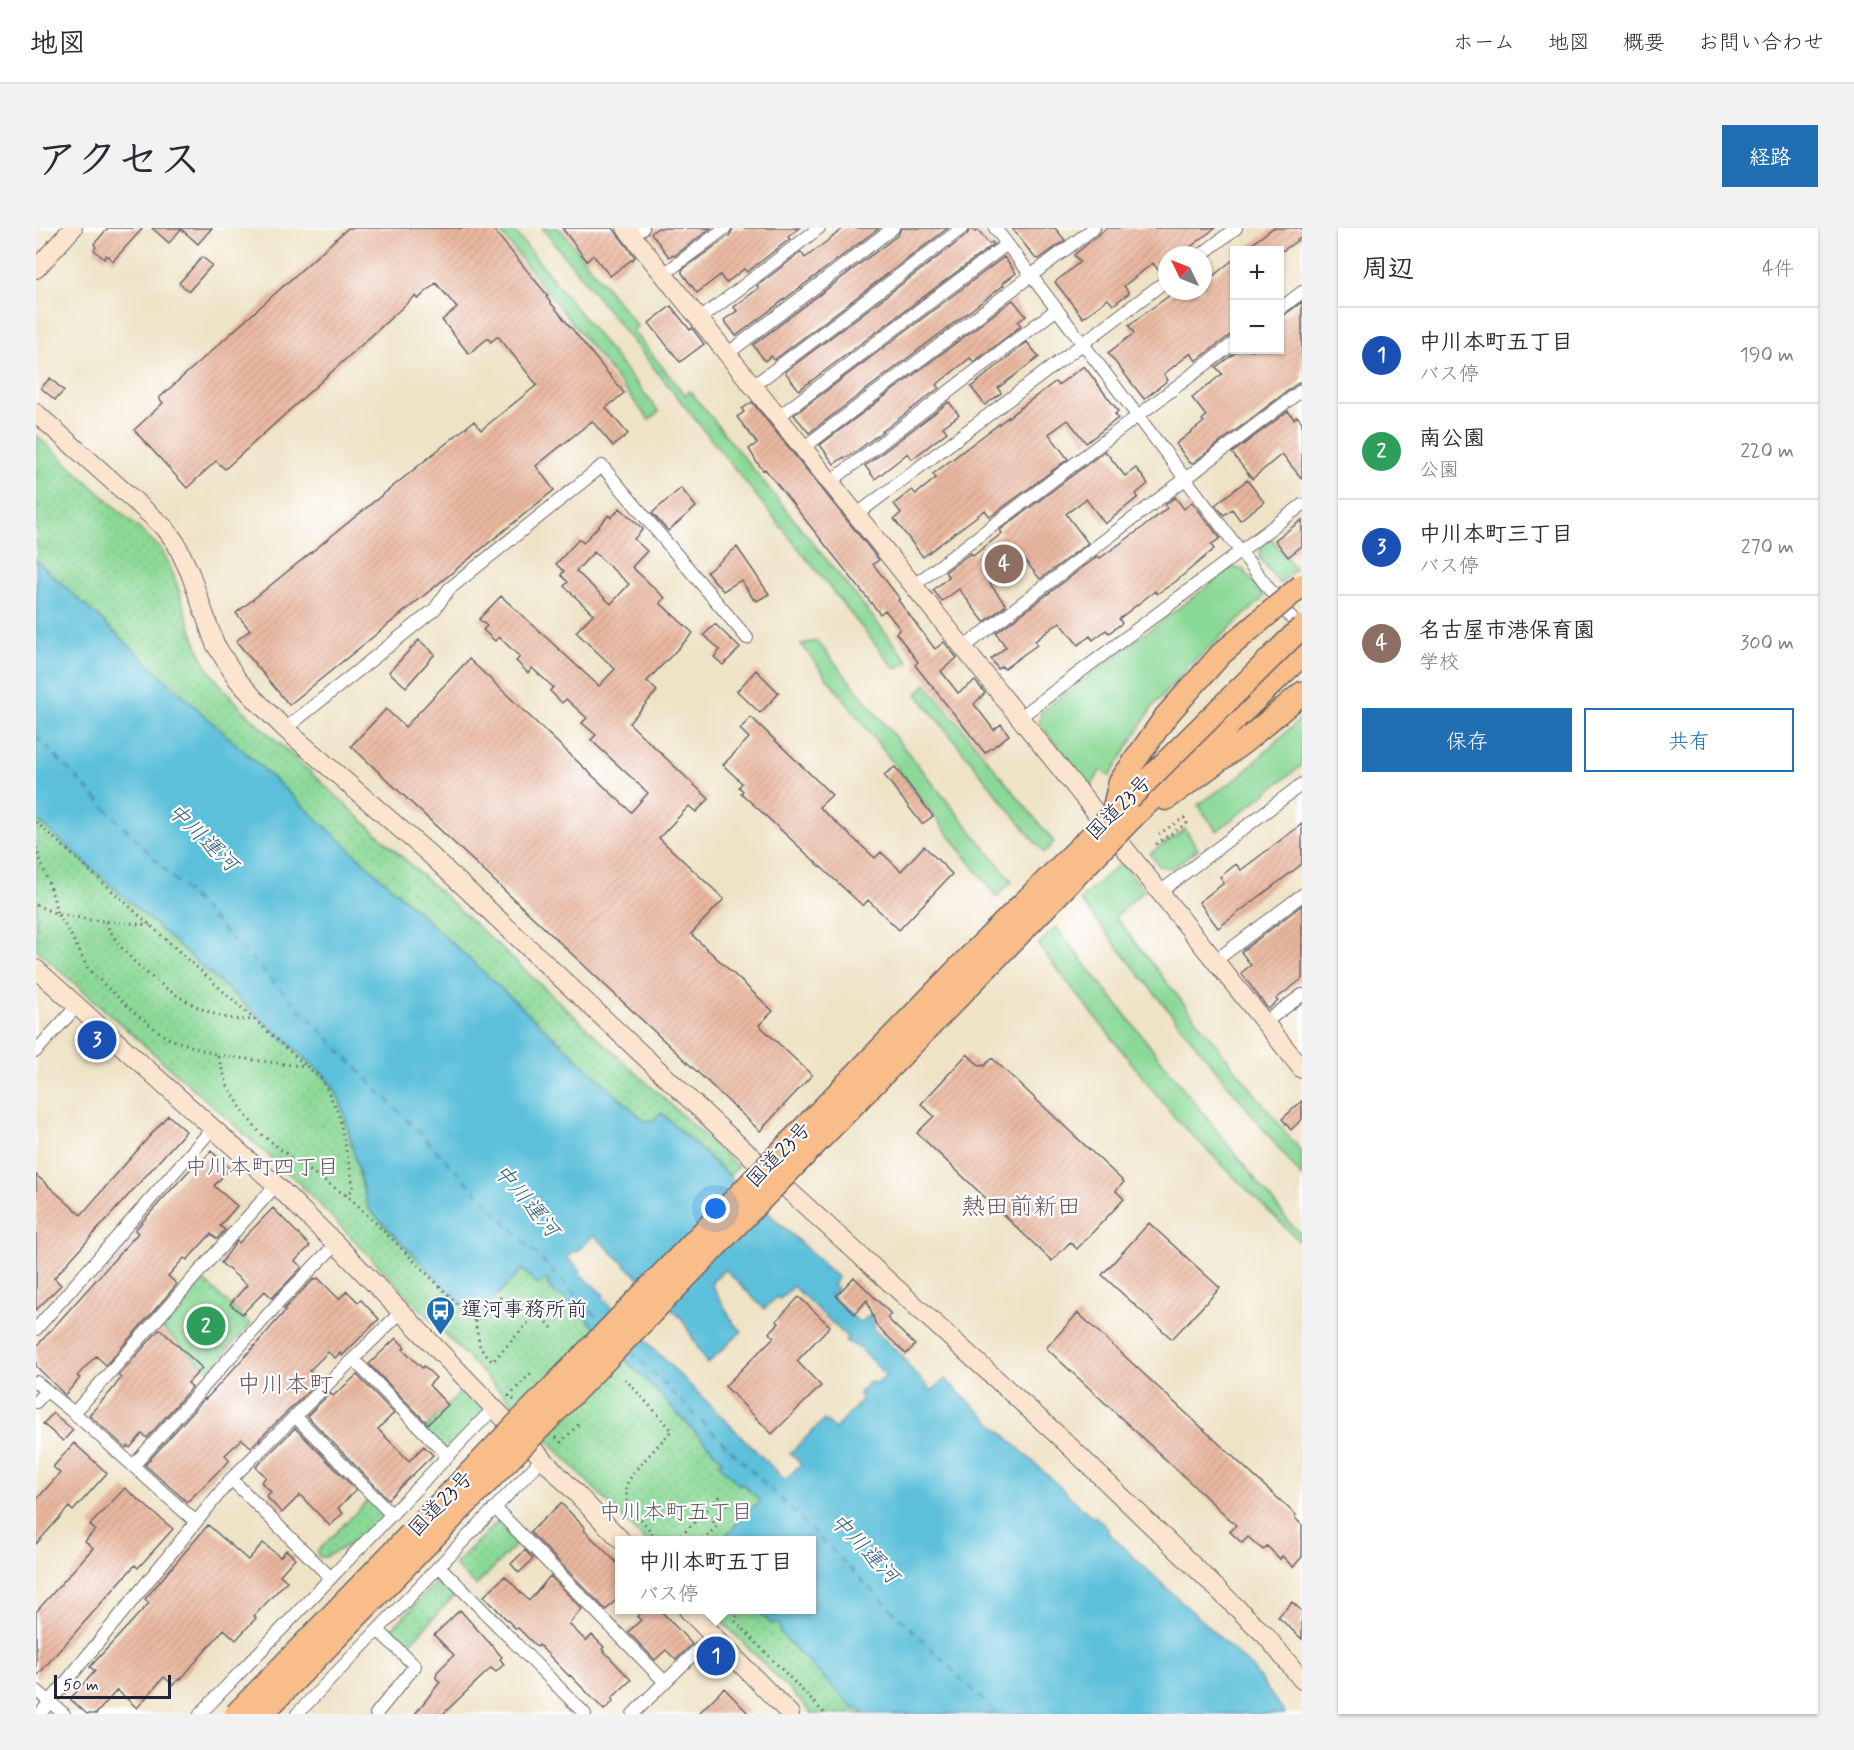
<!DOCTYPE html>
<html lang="ja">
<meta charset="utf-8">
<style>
:root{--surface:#fff;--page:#f2f2f3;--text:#2b2b33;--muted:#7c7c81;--line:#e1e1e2;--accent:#1f6fb2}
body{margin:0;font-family:Mynerve,"Klee One",sans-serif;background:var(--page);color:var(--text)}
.controls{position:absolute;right:18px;top:18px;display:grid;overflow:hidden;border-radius:0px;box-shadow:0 2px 4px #0004}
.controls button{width:54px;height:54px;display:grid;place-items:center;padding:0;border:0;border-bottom:2px solid var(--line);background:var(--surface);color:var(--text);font:30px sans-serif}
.compass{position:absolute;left:1122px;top:18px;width:54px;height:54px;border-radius:50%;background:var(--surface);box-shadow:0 2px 4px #0004;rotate:313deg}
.scale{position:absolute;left:18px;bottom:15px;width:117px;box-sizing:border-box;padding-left:6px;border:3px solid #22223b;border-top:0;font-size:16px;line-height:21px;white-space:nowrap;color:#22223b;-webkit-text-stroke:4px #fff;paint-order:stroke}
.you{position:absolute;left:680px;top:981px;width:21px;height:21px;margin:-15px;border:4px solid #fff;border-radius:50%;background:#1a73e8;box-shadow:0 0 0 9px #1a73e833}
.badge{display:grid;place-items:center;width:39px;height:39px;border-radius:50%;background:var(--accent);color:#fff;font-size:20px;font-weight:700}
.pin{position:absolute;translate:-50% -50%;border:3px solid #fff;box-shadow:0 2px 6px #0006}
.popup{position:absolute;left:579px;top:1308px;width:201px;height:78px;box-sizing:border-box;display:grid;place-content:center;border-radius:0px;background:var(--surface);filter:drop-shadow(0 2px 4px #0005);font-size:20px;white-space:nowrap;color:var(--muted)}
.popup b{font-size:22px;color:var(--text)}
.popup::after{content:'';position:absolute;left:50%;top:100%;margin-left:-12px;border:12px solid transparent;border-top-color:var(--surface)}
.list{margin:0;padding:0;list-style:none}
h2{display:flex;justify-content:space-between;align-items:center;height:78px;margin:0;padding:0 24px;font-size:26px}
h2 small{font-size:20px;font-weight:400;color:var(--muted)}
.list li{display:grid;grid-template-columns:39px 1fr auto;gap:18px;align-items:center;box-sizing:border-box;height:96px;padding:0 24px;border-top:2px solid var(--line)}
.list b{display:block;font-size:22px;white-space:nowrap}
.list p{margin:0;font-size:20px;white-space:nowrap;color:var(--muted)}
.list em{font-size:20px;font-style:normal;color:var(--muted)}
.actions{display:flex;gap:12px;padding:18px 24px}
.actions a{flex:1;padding:14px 0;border:2px solid var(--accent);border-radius:0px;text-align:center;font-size:21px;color:var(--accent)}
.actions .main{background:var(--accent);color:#fff}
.map{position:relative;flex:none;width:1266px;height:1486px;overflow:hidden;border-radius:0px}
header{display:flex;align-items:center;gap:36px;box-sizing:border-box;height:84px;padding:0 30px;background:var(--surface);border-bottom:2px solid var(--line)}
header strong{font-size:28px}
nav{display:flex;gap:33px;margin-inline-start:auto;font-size:21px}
.intro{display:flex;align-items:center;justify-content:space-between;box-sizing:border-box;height:144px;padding:0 36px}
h1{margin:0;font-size:42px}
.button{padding:15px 27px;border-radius:0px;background:var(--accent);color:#fff;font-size:21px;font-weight:700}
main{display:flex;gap:36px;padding:0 36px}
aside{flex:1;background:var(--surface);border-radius:0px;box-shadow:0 2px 4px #0004}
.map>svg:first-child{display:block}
</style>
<header>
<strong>地図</strong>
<nav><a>ホーム</a><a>地図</a><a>概要</a><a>お問い合わせ</a></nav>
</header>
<div class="intro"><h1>アクセス</h1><a class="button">経路</a></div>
<main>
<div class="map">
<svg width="1266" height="1486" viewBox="0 0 1266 1486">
<defs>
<pattern id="park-dots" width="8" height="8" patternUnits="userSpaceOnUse" patternTransform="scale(1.5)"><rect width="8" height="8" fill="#8bd997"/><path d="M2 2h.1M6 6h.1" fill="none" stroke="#78ba83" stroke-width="1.8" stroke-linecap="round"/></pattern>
<pattern id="building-hatch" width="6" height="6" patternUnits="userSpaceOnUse" patternTransform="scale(1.5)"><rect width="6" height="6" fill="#eab79f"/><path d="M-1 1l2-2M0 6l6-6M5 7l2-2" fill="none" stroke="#c89d8a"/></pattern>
</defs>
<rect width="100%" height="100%" fill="#fff"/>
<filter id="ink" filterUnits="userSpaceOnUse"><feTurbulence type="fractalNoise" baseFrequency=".0167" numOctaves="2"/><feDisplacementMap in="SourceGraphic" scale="12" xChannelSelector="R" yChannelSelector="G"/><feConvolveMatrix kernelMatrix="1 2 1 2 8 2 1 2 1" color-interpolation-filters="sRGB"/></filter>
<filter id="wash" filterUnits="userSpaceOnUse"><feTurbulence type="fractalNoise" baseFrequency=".008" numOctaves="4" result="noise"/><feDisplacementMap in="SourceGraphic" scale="24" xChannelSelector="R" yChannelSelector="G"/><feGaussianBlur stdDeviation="1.35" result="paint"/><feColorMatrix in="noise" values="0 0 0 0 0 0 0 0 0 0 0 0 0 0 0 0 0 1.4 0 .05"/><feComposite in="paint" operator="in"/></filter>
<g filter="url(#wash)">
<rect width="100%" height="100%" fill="#efe3c6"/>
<path fill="#8bd997" stroke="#567e69" stroke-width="1.5" d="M461,0H476L623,184L613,192Z
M506,0H523L601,98L597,103L649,167L654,163L873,434L859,441Z
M1235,310L1259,341L1244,356L1223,329L1227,316Z
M1197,339L1208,342L1228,369L1152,439L1117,478L1074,548L1065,542L1054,560L1003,495L1005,484Z
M781,413L976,653L961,669L765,416Z
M890,456L1018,614L1008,625L881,466Z
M1266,489V537L1181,603L1162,577L1204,548Z
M1149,601L1162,621L1136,640L1123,638L1114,626Z
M1085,634L1108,662L1079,689L1266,925V949L1044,672Z
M1020,699L1253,994L1266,1007V1016L1141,892L1002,717Z"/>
<path fill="url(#park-dots)" stroke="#567e69" stroke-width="1.5" d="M0,207L125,321C147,358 151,407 174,443C183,457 196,469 207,482L702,939L693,948L626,885L616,893H609L0,332Z
M0,591L287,846L299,862L306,878L332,980L434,1084H444L486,1041L513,1053L522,1065L527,1068L548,1088L687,1233L683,1235L704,1257L706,1255L724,1272L685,1312H608L260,952L0,721Z
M168,1053L215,1096L172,1143L125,1099Z
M433,1155L457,1181L412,1228L387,1203Z
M333,1271L351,1288L334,1306L289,1329H283L281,1324Z
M461,1294L482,1315L440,1358L418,1337Z
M403,1351L420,1366L372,1417L355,1402Z
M675,1382H721L735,1396L742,1395L745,1400L743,1404L818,1481H824L828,1486H777Z"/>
<path fill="#5cc0da" stroke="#3f718a" stroke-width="1.5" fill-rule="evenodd" d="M0,332L609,893H616L625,885L802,1050L797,1056L801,1061L795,1068L824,1095L835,1086L839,1103L867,1129L874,1140L896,1163L909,1151L1057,1290L1059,1288L1072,1301V1305L1216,1440L1249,1486H828L824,1481H818L743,1404L745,1400L742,1395L735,1396L721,1382H776V1312H685L724,1272L706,1255L703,1257L683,1236L687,1233L548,1088L546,1089L527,1068L525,1069L522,1066L520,1067L511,1056L513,1053L508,1052L502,1057L486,1041L444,1085H434L332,980L306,878L299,862L287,846L0,591ZM558,1007L646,1091L671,1136L706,1103L698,1096L675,1055L689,1041L728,1081L741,1069L744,1071L757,1058L812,1110L809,1113L822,1119L850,1147L842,1155L833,1154L823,1165L826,1172L799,1201L788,1192L754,1225L765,1236L749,1252L566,1069L568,1067L544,1046L545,1043L534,1032L532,1034L531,1029L537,1023L540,1024Z"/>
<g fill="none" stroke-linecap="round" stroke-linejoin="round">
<path stroke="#39617b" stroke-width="1.5" stroke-dasharray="8 6" stroke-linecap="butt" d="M0,508L566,1094
M595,1123L961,1486"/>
</g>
<g id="blocks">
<path fill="url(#building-hatch)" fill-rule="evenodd" d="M72,0H107L77,33L70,27L68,31L58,22L60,19L58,16Z
M116,0H176L162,16L145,1L133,15Z
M312,0H456L512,68L510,69L588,165L570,180L592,206L577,218L556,193L500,238L518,262L253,477L200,413L214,402L200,385L438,193L445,202L501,157L462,108L455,114L452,110L433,126L406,92L421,80L400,55L382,71L379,68L189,241L180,233L151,260L98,202L127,175L123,170Z
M526,0H577L599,29L574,48L557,27L551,33Z
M622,0H675L638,28L636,27L633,29L615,5Z
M697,0H763L752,9L754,11L711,44L708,41L690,55L684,47L661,65L646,45V42L694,7Z
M808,0H843L700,108L688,92L701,83L698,79L723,60L721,58L765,24L769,30Z
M865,0H912L738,132L735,128L729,133L717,117L862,7Z
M934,0L939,4L942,2L953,16L956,14L958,16L763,162L749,144L931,7Z
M976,0H1019L1029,12L1003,31L999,30Z
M1071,0H1179L1144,27H1131V38L1123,43L1117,35L1088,58L1093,65L1077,77L1072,71L1047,90L1019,54L1044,34L1038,27Z
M1237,0H1266V9L1248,22H1208Z
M166,29L176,37L153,63L143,55Z
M968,29L980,45L967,55L968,57L773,205L758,187Z
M1198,31V107L1193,108L1160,133L1155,125L1128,146L1132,152L1108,171L1072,125L1098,105L1093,98L1109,85L1140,63H1167V56Z
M977,72L990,88L982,94L985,98L938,134L934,130L900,157L903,160L818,225L809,231L808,229L798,236L784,217Z
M1266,74V152L1157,235L1153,234L1140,216L1168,194L1166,192L1170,188L1156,170L1186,146L1180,139L1203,122H1244V90Z
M635,78L654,102L656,100L668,116L644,134L613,95Z
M991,114L1003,129L962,160L965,165L949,177L935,159Z
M1048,138L1082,183L1079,186L1082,190L1050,215L1032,192L1013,206L1032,231L954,289L949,282L887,329L858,291L865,285L858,276L876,262L880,266L900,250L897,246L935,217L1019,154L1022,157Z
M14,150L28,163L19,172L5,160Z
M716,174L843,332L837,336L864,371L862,372L899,421L908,414L921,430L905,443L922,465L939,453L949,465L938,476L958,502L965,496L973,507L949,525L879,437L882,434L860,405L864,401L849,382L844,386L729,241L727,242L720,233L713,221L721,215L701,189L708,184L706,181Z
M913,174L923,187L907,199L911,204L876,231L872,225L839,251L829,238Z
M1252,183L1258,191L1261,188L1266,194V251L1246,226L1216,251L1196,225Z
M1069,223L1089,248L1100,240L1112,256L1100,266L1102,269L1069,296L1050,271L1030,286L1052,315L1004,351L987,330L954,356L970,377L948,394L923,361L906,373L897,362L913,349L909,344L935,325L937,328L966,305L964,302Z
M1211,252L1228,274L1204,292L1196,281L1188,287L1179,277Z
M645,260L660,279L632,303L616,285Z
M1139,269L1148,281L1156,274L1174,297L1184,310L1175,317L1178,321L1139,354L1121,366L1119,363L1083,391L1086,395L1073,405L1070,402L1057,412L1054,408L1042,417L1024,394L999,413L1001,417L991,424L968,441L966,438L962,441L955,431L970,419L960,405L1062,328L1064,330L1110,297L1131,280L1129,277Z
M584,280L607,301L598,311L611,323L596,339L629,370L624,375L657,405L611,453L621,463L593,495L673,571L660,584L653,578L623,610L688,671L655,706L737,783L723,797L776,847L724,903L315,518L350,481L369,499L433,431L595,584L612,565L555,512L560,507L546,495L551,490L530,471L526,475L514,463L517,459L496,440L492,445L480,433L484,429L463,409L459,413L447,402L451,398L443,391L465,368L563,458L579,441L540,404L557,386L528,358L532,354L525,347L528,343L520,336L543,311L547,315L573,287L575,290ZM558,324L593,356L575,376L540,343Z
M1266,292V318L1252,329L1239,312Z
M701,319L733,366L721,373L720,371L718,372L705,352L687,363L671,344Z
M679,396L704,420L687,437L678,429L684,422L668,407Z
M383,412L399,426L370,459L353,444Z
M720,442L743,465L724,485L701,463Z
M715,489L796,567L783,579L839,630L845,624L865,643L888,618L916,646L863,702L832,672L827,678L705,565L707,563L703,559L706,555L687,537L713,510L704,501Z
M859,539L897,588L886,596L848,547Z
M1266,596V636L1182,700L1163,674L1188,655L1184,649L1200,636L1205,642Z
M1266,677V751L1240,771L1242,773L1232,781L1205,745L1215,737L1205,724Z
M931,826L944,838L946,837L948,838L956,830L1088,954L1080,963L1088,971L1041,1021L1034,1014L1016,1033L881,905L898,888L885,876Z
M1266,873V891L1255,902L1246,891Z
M132,887L150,903L18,1050L25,1057L0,1082V947L45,987Z
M175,923L194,940L178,958L201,978L184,998L189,1002L181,1011L175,1006L151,1032L148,1030L132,1048L141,1056L130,1069L70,1137L60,1128L41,1148L44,1150L29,1167L0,1138V1119L102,1005L99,1002L132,965L163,932L165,934Z
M237,980L274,1018L259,1033L266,1039L236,1070L229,1063L206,1086L194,1076L211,1057L185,1035L201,1013L203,1015Z
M1113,995L1184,1060L1136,1111L1066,1047Z
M818,1049L855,1086L851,1090L879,1117L870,1126L840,1097L831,1072L819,1086L800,1068Z
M282,1050L303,1071L311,1063L322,1074L325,1072L343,1091L306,1128L304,1125L299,1130L292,1124L273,1143L283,1153L215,1219L206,1211L189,1227L194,1232L151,1274L109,1237L169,1170L170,1171L223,1113L250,1082L248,1081L278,1051L279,1052Z
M763,1069L794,1098L761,1133L785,1158L736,1206L689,1158L738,1109L733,1105L743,1095L740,1093Z
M1042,1085L1260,1287L1258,1289L1266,1297V1329L1257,1339L1246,1328L1244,1331L1231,1318L1227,1322L1212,1309L1206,1315L1194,1304L1200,1297L1010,1120Z
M124,1101L166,1140L152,1155L156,1159L111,1210L106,1206L94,1220L92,1218L90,1220L53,1187L76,1162L85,1150L82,1148Z
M360,1110L369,1119L367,1121L386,1140L388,1138L400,1150L393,1157L412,1177L392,1196L333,1136Z
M321,1147L358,1185L342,1201L373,1233L388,1218L397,1227L352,1271L271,1188L294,1165L297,1168Z
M17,1185L37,1202L27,1213L7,1196Z
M259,1200L320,1262L302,1280L307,1285L294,1298L264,1267L246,1285L230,1268L235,1264L225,1254L230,1249L220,1239Z
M38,1215L71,1245L37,1283L33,1279L0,1316V1272L24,1245L17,1239Z
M89,1260L137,1301L102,1340L99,1337L91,1346L0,1449V1384L57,1320L49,1313L59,1302L54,1297Z
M525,1275L549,1300L548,1302L584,1338V1368L570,1382L494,1304Z
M172,1297L212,1332L227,1315L244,1329L250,1322L259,1330L244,1347L251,1353L218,1388L220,1390L200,1412L188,1401L144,1452L143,1451L137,1457L128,1449L101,1480L81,1462L60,1486H51L34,1471L59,1443L54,1439L113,1375L109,1371Z
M489,1322L497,1331L483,1345L475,1336Z
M469,1348L493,1373L514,1348L546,1381L533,1396L550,1413L556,1407L568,1419L566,1421L595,1452L576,1470L577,1474L568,1482L534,1447L533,1448L503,1417L501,1419L482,1400L480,1401L448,1368Z
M1256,1374L1266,1383V1411L1242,1389Z
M424,1382L466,1429L464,1431L468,1436L460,1444L455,1440L407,1486H379L404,1454L400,1450L401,1444L418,1427L398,1407Z
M608,1382H624L656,1416L640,1432L630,1422L619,1432L592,1404L605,1392L601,1389Z
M688,1460L713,1486H662Z"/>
</g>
</g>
<g filter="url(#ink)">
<use href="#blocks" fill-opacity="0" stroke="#6a666c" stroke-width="1.5"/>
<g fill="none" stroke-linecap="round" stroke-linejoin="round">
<defs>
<path id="street" d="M959,0L1265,403
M596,7L607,0
M1165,27L1200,0
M628,46L689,0
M1244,81L1266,64
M664,91L783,0
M691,126L857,0
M717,158L926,0
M742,189L971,16
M767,220L1058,0
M794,254L1021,81
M820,287L1131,52
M877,358L1198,115
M927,420L1266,162
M983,490L1266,277
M249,501L399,381L413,361L566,238L711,410
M1124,664L1266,556
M1179,733L1266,667
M1228,795L1266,767
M0,823L41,778
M0,1101L177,900
M317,1131L412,1228
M0,1154L38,1185L160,1294
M0,1174L10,1163
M38,1185L240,957
M259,1188L356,1287
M97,1238L245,1072L300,1016
M195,1251L295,1350
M459,1280L629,1454L597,1486
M403,1338L549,1486
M629,1454L677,1407
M0,1462L28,1486
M4,1486L195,1251L365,1084
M164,1486L457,1181
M261,1486L506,1231
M340,1486L379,1438L342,1402"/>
<path id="secondary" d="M590,0L1266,841
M0,41L37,0
M0,185L129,300L140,315L154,345L179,416L201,451L218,470L249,501L391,624L683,899L1027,1212L1230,1408L1266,1452
M0,741L240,957L300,1016L585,1312
M652,1382L754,1486"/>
<path id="highway" d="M1130,571L1208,514L1266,465
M1097,589L1266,427"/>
</defs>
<use href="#street" stroke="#6a666c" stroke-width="14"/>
<use href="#secondary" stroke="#6a666c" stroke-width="20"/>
<use href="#highway" stroke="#6a666c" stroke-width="25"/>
<path stroke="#6a666c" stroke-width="3" stroke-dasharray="1.5 4.5" stroke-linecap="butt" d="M0,594L271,839
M1120,616L1151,595L1148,590L1123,606
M0,620L17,668L21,686L55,692L114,697
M0,677L21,686L35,707L52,741L101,787L131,810L181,827L192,858L208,885L225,906L264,936L315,971L439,1093L467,1067
M70,694C84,735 173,801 218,791
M181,827L271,839L286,851L303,887L317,956V962L310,967
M249,943L257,931
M439,1093L444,1120L457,1133L502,1084L518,1102
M589,1151L636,1202L598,1244L590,1257L591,1274L617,1306L626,1312
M478,1172L473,1168L497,1143
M520,1209L525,1214L544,1195
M641,1312L683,1269L692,1275L676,1291L680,1299L667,1312
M703,1382L699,1393L789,1486"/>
<use href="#street" stroke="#fff" stroke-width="12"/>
<use href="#secondary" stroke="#fce5cf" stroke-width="18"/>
<use href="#highway" stroke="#f8bd88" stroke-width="22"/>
<defs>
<path id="highway-bridge" d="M1076,587L1084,554L1130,488L1185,426L1266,357
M200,1486L942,720L1266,399
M226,1486L1097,589"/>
</defs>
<use href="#highway-bridge" stroke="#6a666c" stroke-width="25" stroke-linecap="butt"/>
<use href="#highway-bridge" stroke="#f8bd88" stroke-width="22"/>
</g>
</g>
<defs>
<symbol id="bus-pin" viewBox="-11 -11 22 30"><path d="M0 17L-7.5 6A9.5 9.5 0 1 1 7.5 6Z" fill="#1f6fb2" stroke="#fff"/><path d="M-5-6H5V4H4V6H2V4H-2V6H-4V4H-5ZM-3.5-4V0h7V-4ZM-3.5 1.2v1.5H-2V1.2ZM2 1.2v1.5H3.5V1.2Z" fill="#fff"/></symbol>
</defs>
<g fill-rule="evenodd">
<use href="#bus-pin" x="388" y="1066" width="33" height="45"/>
</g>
<g text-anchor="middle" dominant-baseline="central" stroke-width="4.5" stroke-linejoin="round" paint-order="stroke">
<g font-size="21" fill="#22223b" stroke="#fff">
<text transform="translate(1083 580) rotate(-45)">国道23号</text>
<text transform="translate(743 927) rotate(-46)">国道23号</text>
<text transform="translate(405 1276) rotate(-46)">国道23号</text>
</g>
<g font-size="21" fill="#22223b" stroke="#fff" text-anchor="start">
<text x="425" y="1082">運河事務所前</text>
</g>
<g font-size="22" font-style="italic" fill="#39617b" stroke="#fff">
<text transform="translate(166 610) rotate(44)">中川運河</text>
<text transform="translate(490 973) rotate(50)">中川運河</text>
<text transform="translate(828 1321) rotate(46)">中川運河</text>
</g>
<g font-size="22" fill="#68565e" stroke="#fff">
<text x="226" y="940">中川本町四丁目</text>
<text x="640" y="1285">中川本町五丁目</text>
</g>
<g font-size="24" fill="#68565e" stroke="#fff">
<text x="985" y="979">熱田前新田</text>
<text x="249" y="1157">中川本町</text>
</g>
</g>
</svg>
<div class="controls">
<button>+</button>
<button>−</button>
</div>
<svg class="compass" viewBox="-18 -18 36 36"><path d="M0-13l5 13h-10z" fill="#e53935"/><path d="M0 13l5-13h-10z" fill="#7c7c81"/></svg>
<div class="scale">50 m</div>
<div class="you"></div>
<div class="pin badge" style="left:680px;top:1428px;background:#1a4fb4">1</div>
<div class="popup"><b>中川本町五丁目</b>バス停</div>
<div class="pin badge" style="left:170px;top:1098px;background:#2e9e5b">2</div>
<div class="pin badge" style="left:61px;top:812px;background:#1a4fb4">3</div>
<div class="pin badge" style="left:968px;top:336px;background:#8d6e63">4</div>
</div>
<aside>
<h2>周辺<small>4件</small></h2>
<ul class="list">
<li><span class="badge" style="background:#1a4fb4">1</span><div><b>中川本町五丁目</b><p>バス停</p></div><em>190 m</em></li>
<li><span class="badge" style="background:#2e9e5b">2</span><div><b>南公園</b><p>公園</p></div><em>220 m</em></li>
<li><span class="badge" style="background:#1a4fb4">3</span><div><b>中川本町三丁目</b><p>バス停</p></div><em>270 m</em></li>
<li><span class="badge" style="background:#8d6e63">4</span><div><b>名古屋市港保育園</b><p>学校</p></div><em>300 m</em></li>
</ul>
<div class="actions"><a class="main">保存</a><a>共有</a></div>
</aside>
</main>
